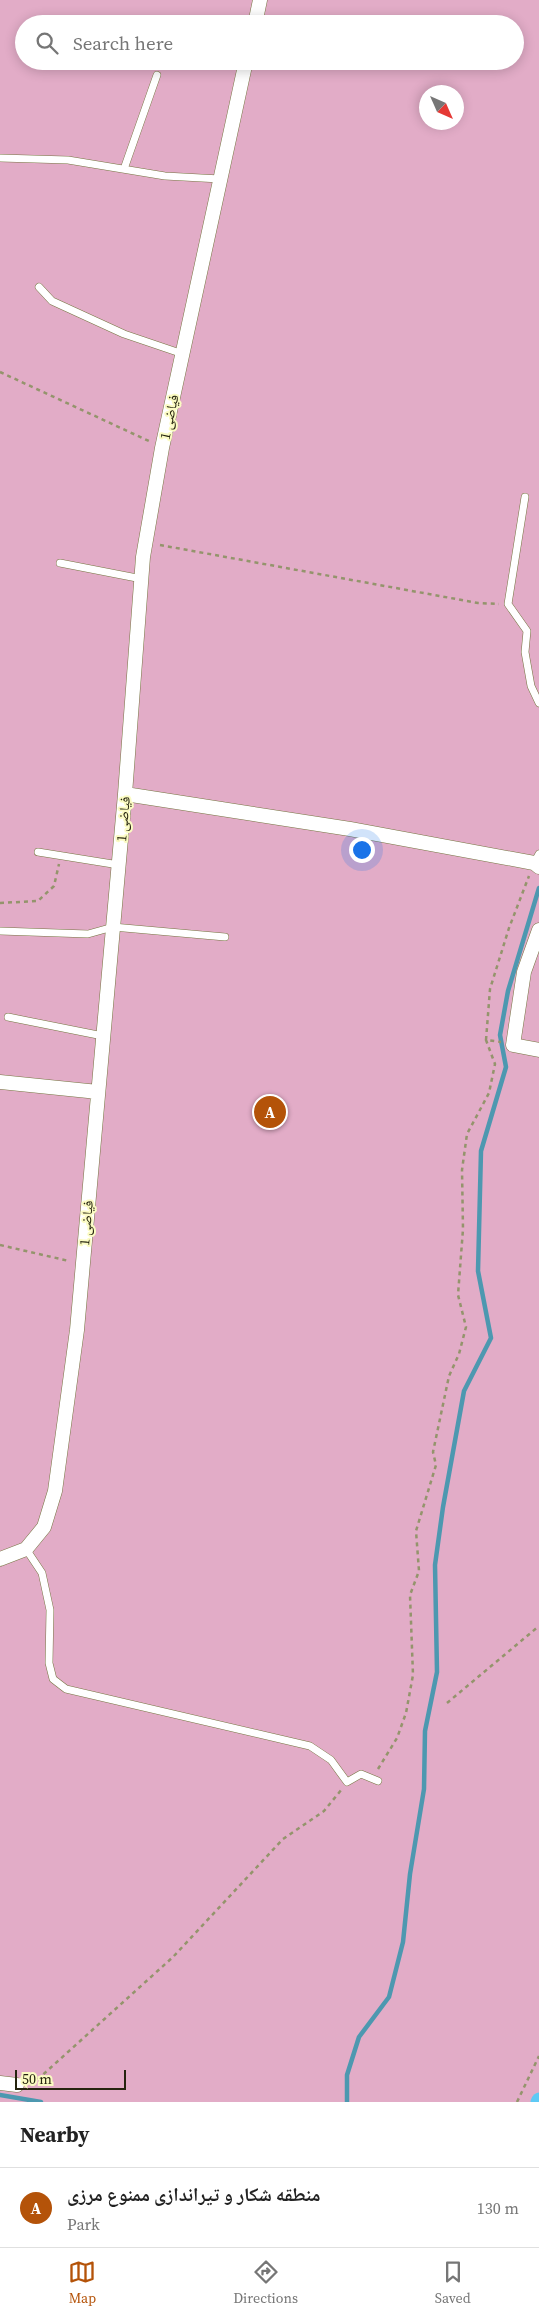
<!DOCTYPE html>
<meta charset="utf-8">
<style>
:root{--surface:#fff;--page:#f2f2f2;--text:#222;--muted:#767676;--line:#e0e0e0;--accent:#b45309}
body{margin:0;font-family:"Source Serif 4","Noto Naskh Arabic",serif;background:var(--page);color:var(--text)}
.compass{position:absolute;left:419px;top:85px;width:45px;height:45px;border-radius:50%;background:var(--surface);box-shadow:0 2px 12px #0003;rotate:135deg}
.scale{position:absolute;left:15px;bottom:12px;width:111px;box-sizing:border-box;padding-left:5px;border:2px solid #25240f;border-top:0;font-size:14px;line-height:18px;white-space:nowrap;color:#25240f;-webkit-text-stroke:4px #fbfbc3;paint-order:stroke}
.you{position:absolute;left:361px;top:849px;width:18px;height:18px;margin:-12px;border:4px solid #fff;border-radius:50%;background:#1a73e8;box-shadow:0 0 0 8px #1a73e833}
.badge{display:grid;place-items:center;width:32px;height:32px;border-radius:50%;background:var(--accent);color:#fff;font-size:16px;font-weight:700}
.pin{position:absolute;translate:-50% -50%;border:2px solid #fff;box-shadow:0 1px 5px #0006}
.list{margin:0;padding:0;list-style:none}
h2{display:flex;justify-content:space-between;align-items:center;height:65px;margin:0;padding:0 20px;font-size:21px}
h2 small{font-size:16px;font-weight:400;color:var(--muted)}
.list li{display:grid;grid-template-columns:32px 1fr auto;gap:15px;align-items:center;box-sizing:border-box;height:80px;padding:0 20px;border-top:1px solid var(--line)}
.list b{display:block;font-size:19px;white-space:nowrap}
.list p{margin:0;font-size:16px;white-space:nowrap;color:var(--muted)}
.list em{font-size:16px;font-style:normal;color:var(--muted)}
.icon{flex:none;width:28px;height:28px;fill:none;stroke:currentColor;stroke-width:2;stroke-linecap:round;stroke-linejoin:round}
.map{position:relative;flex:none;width:539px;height:2102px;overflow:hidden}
.search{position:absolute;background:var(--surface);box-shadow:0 2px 12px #0003;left:15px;right:15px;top:15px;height:55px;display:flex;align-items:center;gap:12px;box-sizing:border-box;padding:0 18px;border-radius:28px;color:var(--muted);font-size:19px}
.sheet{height:145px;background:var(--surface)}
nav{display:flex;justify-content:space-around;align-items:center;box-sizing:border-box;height:70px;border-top:1px solid var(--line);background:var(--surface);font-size:14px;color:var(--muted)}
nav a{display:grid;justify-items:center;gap:2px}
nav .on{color:var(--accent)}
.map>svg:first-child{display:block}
</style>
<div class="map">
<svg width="539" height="2102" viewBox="0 0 539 2102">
<rect width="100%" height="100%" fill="#eeeeb6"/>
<path fill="#e2acc7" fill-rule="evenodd" d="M0,0H539V2102H0ZM24,24H515V61H24ZM426,92H456V122H426Z"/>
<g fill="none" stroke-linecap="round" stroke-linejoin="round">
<path stroke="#4d98b0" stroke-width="4.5" d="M0,2095L41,2102
M347,2102V2075L359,2037L389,1997L403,1942L410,1874L424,1789L425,1731L437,1672L435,1565L443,1507L464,1391L491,1338L478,1271L481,1151L506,1067L500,1035L508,991L539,888"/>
<path stroke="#5ecaf5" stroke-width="15" d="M538,2102L539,2100"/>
<defs>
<path id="service" d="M0,158L68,160L165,176L220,179
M124,169L157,75
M39,287L52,301L124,334L183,354
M525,497L508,604L527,631L525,652L531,686L539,703
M60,563L142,579
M38,852L119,865
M534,863L539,854
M0,931L88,934L113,927L225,937
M8,1017L103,1036
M26,1549L42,1573L50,1610L49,1663L53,1679L66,1689L310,1746L331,1760L347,1782L361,1774L378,1781"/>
<path id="minor" d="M255,24L260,0
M125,794L350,829L534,863L539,867
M539,930L524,972L513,1045L539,1050
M0,1082L98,1092
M0,1559L26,1549L44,1527L55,1491L77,1330L125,794L143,557L162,448L246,61
M0,2083L17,2085"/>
</defs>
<use href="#service" stroke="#777542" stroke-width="8"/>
<use href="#minor" stroke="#777542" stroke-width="15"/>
<path stroke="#94946c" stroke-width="2.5" stroke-dasharray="4 4" stroke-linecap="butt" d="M0,372L151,442
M160,545L478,603L499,604
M0,903L38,901L54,886L59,864
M486,1040L490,989L509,928L529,876
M0,1245L69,1261
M447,1703L539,1626
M378,1769L397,1738L406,1713L413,1675L410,1595L419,1571L416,1531L436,1465L433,1452L449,1376L459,1354L466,1327L458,1295L463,1229L462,1170L467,1134L489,1093L495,1064L486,1040L501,1042
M30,2082L37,2080L173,1957L283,1839L324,1811L342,1789
M517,2102L539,2056"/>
<use href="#service" stroke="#fff" stroke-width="7"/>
<use href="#minor" stroke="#fff" stroke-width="14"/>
</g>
<g text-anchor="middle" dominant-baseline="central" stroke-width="4" stroke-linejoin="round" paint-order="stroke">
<g font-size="14" fill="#25240f" stroke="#fbfbc3">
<text transform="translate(169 417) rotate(-78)">فیاضی 1</text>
<text transform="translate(123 819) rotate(-85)">فیاضی 1</text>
<text transform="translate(86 1223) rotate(-85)">فیاضی 1</text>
</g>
</g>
</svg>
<svg class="compass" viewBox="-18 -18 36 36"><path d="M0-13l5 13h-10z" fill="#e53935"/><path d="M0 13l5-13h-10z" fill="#767676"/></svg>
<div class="scale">50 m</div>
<div class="you"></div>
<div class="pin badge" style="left:270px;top:1112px">A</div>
<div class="search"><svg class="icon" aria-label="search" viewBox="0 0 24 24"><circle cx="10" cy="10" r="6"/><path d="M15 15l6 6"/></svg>Search here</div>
</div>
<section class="sheet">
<h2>Nearby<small></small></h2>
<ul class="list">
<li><span class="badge">A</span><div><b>منطقه شکار و تیراندازی ممنوع مرزی</b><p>Park</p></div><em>130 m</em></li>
</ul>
</section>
<nav>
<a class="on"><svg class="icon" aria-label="map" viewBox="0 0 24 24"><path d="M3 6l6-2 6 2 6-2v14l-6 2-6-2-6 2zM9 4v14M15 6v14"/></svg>Map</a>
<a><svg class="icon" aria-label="directions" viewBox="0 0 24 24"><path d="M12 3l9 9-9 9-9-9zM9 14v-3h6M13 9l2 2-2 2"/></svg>Directions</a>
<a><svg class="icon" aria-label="saved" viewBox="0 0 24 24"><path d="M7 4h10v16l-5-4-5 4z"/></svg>Saved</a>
</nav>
